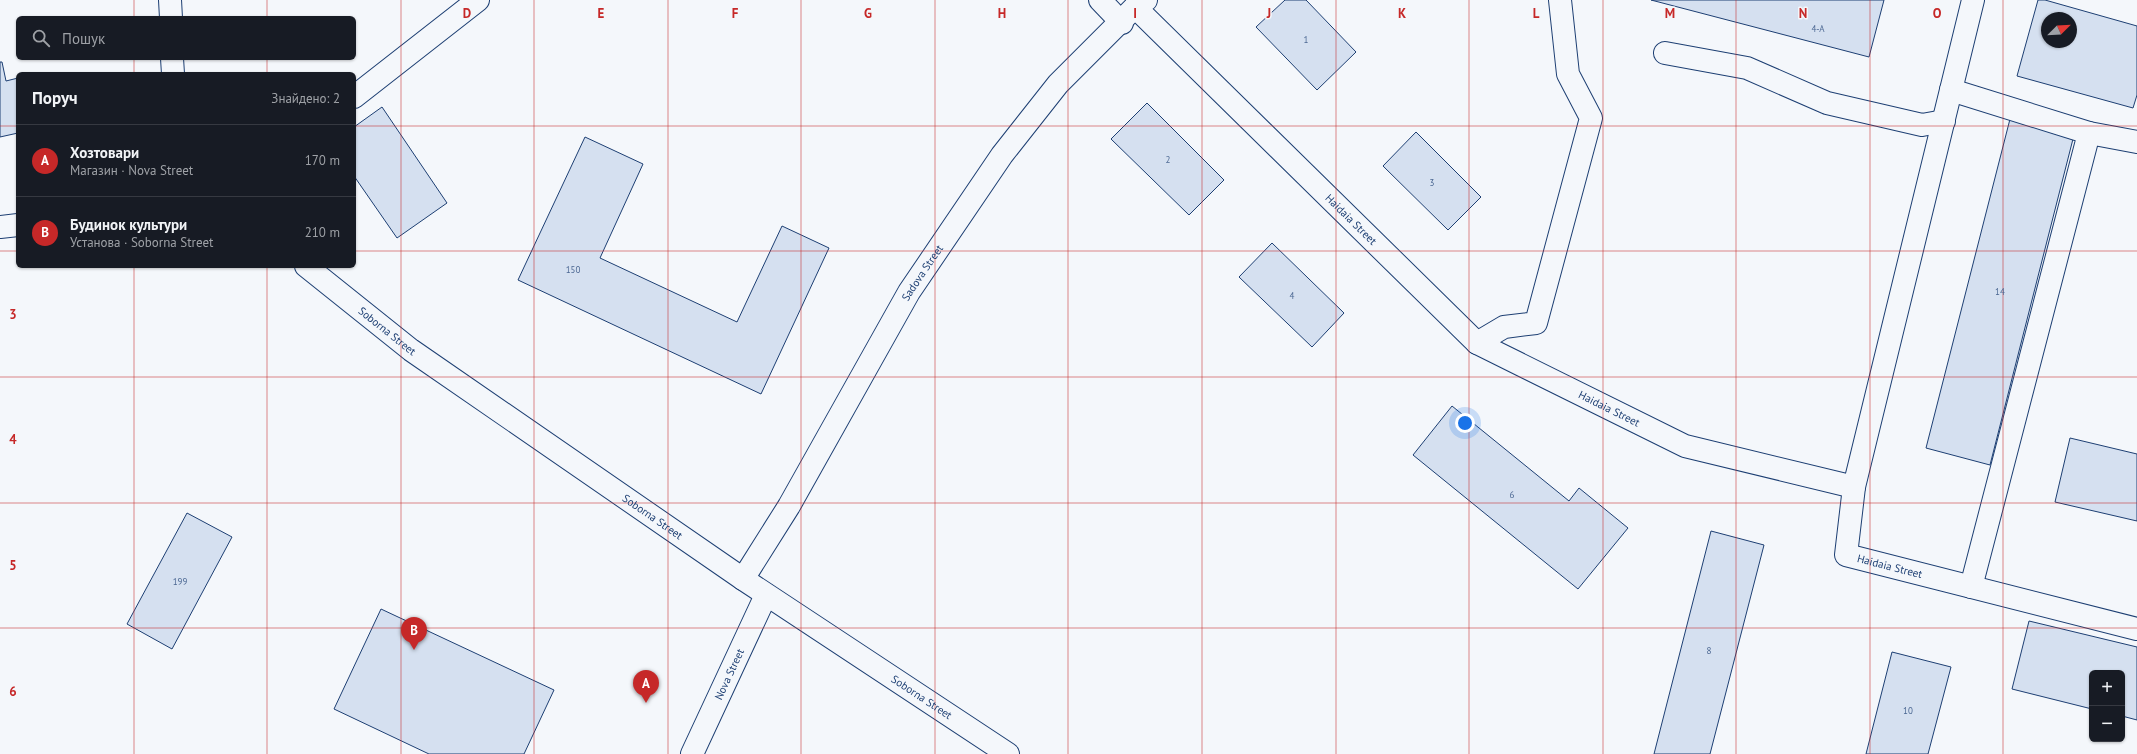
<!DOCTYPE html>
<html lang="uk">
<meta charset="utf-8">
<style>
:root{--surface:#171b24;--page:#242831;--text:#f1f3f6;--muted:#9ea1a6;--line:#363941;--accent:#c62828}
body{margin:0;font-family:"PT Sans",sans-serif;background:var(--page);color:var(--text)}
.controls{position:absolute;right:12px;bottom:12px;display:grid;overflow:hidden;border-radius:6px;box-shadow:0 1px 3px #0004}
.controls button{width:36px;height:36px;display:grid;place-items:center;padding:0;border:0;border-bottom:1px solid var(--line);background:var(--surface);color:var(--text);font:20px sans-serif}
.compass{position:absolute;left:2041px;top:12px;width:36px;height:36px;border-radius:50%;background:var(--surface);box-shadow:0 1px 3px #0004;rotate:66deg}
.you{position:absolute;left:1465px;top:423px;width:14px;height:14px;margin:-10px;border:3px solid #fff;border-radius:50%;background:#1a73e8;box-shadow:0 0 0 6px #1a73e833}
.badge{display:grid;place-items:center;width:26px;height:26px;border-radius:50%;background:var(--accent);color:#fff;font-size:13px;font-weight:700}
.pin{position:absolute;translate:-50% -33px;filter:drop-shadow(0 1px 2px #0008)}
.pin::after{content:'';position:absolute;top:21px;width:14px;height:12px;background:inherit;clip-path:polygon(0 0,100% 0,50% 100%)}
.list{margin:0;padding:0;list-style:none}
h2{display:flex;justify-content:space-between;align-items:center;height:52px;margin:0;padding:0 16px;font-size:17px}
h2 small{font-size:13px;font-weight:400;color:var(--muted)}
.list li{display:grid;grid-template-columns:26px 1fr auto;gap:12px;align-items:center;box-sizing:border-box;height:72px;padding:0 16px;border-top:1px solid var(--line)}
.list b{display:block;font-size:15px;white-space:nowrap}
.list p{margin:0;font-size:13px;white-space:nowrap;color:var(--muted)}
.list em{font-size:13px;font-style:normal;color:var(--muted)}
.icon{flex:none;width:22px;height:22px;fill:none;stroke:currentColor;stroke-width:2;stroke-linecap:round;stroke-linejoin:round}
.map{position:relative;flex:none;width:2137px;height:754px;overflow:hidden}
.search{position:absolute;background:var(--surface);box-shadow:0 1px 3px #0004;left:16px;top:16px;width:340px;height:44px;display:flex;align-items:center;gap:10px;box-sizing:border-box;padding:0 14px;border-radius:6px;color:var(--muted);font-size:15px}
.panel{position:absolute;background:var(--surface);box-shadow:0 1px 3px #0004;left:16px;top:72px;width:340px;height:196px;border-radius:6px}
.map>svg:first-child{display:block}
</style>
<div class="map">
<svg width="2137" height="754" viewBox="0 0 2137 754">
<rect width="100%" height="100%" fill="#f4f7fb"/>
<path fill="#d5e0f0" stroke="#1d3f73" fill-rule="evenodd" d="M1285,0H1306L1356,52L1317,90L1256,27Z
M1651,0H1884L1869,57Z
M2038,0H2045L2137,26V95L2133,108L2017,76ZM2047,18H2071V42H2047Z
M0,62H2L6,81L18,78V133L0,137Z
M1147,103L1224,180L1189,215L1111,139Z
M382,107L447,203L397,238L354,176V127Z
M2010,119L2074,135L1990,465L1926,448Z
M1416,132L1481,197L1448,230L1383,166Z
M585,137L643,164L600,258L737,322L782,226L829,248L761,394L518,280Z
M1272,243L1344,313L1312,347L1239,277Z
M1452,406L1569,501L1579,488L1628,528L1578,589L1413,455Z
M2070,438L2137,454V521L2055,502Z
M187,513L232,537L172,649L127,624Z
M1711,531L1764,545L1710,754H1654Z
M381,609L554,690L524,754H429L334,709Z
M2029,621L2137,647V720L2122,716V673H2092V709L2012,689Z
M1892,652L1951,667L1928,754H1866Z"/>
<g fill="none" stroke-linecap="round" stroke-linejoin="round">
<defs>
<g id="minor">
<path d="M170,0L171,18"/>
<path d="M1100,0L1122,23"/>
<path id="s1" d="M1135,7L1477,343L1685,446L1854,487L1846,555L2137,629"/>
<path d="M1665,53L1747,68L1827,103L1922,125L1944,121"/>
<path d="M172,58L173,74"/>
<path d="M1951,90L2089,133L1971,587"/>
<path d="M354,97L478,0"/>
<path d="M2089,133L2137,142"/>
<path d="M1477,343L1504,327L1536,323L1591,118L1568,74L1560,0"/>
<path d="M1854,487L1973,0"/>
<path id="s2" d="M743,579L789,506L909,292L1002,155L1058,84L1135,7L1146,0"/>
<path id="s3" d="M692,754L766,595"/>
</g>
<g id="major">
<path d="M0,227L18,225"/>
<path id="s4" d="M306,266L411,350L743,579L1008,754"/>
</g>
</defs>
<use href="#minor" stroke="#1d3f73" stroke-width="24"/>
<use href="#major" stroke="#1d3f73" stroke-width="24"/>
<use href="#minor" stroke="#f4f7fb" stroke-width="22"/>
<use href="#major" stroke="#f4f7fb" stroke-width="22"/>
</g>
<path fill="none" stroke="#c62828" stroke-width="1" stroke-opacity="0.55" d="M134,0V18M267,0V18M401,0V754M534,0V754M668,0V754M801,0V754M935,0V754M1068,0V754M1202,0V754M1336,0V754M1469,0V754M1603,0V754M1736,0V754M1870,0V754M2003,0V754M134,58V74M267,58V74M0,126H18M354,126H2137M0,251H18M354,251H2137M134,266V754M267,266V754M0,377H2137M0,503H2137M0,628H2137"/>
<g text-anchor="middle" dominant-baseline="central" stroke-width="3" stroke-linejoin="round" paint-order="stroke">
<g font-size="9" fill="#4b6792">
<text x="1818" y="28">4-А</text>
<text x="1306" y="39">1</text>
<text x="1168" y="159">2</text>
<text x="1432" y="182">3</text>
<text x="573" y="269">150</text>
<text x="2000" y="291">14</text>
<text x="1292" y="295">4</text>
<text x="1512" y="494">6</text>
<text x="180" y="581">199</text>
<text x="1709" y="650">8</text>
<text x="1908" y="710">10</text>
</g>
<g font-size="11" fill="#1d3f73" stroke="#f4f7fb">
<text stroke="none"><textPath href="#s1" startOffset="303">Haidaia Street</textPath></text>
<text stroke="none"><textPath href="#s2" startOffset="355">Sadova Street</textPath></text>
<text stroke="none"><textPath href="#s4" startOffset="104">Soborna Street</textPath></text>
<text stroke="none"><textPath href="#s1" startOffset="627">Haidaia Street</textPath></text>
<text stroke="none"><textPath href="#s4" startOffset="428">Soborna Street</textPath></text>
<text stroke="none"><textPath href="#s1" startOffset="999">Haidaia Street</textPath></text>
<text stroke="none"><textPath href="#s3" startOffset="88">Nova Street</textPath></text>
<text stroke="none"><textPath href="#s4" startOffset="752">Soborna Street</textPath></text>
</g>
</g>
<g font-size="13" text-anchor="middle" font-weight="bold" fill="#c62828" stroke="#f4f7fb" stroke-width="3" stroke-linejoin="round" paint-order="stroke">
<text x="467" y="18">D</text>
<text x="601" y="18">E</text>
<text x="735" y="18">F</text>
<text x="868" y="18">G</text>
<text x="1002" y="18">H</text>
<text x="1135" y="18">I</text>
<text x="1269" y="18">J</text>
<text x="1402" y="18">K</text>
<text x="1536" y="18">L</text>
<text x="1670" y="18">M</text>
<text x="1803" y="18">N</text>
<text x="1937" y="18">O</text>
<text x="13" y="319">3</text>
<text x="13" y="444">4</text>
<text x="13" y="570">5</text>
<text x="13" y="696">6</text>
</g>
</svg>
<div class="controls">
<button>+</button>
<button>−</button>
</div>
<svg class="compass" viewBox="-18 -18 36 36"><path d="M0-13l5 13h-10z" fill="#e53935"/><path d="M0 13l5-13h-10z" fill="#9ea1a6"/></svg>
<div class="you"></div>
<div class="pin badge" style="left:646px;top:703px">A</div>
<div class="pin badge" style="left:414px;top:650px">B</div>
<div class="search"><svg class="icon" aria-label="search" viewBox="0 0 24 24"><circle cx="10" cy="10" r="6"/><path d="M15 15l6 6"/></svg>Пошук</div>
<section class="panel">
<h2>Поруч<small>Знайдено: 2</small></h2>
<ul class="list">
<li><span class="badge">A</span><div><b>Хозтовари</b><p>Магазин · Nova Street</p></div><em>170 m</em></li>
<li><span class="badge">B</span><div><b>Будинок культури</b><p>Установа · Soborna Street</p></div><em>210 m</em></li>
</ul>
</section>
</div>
